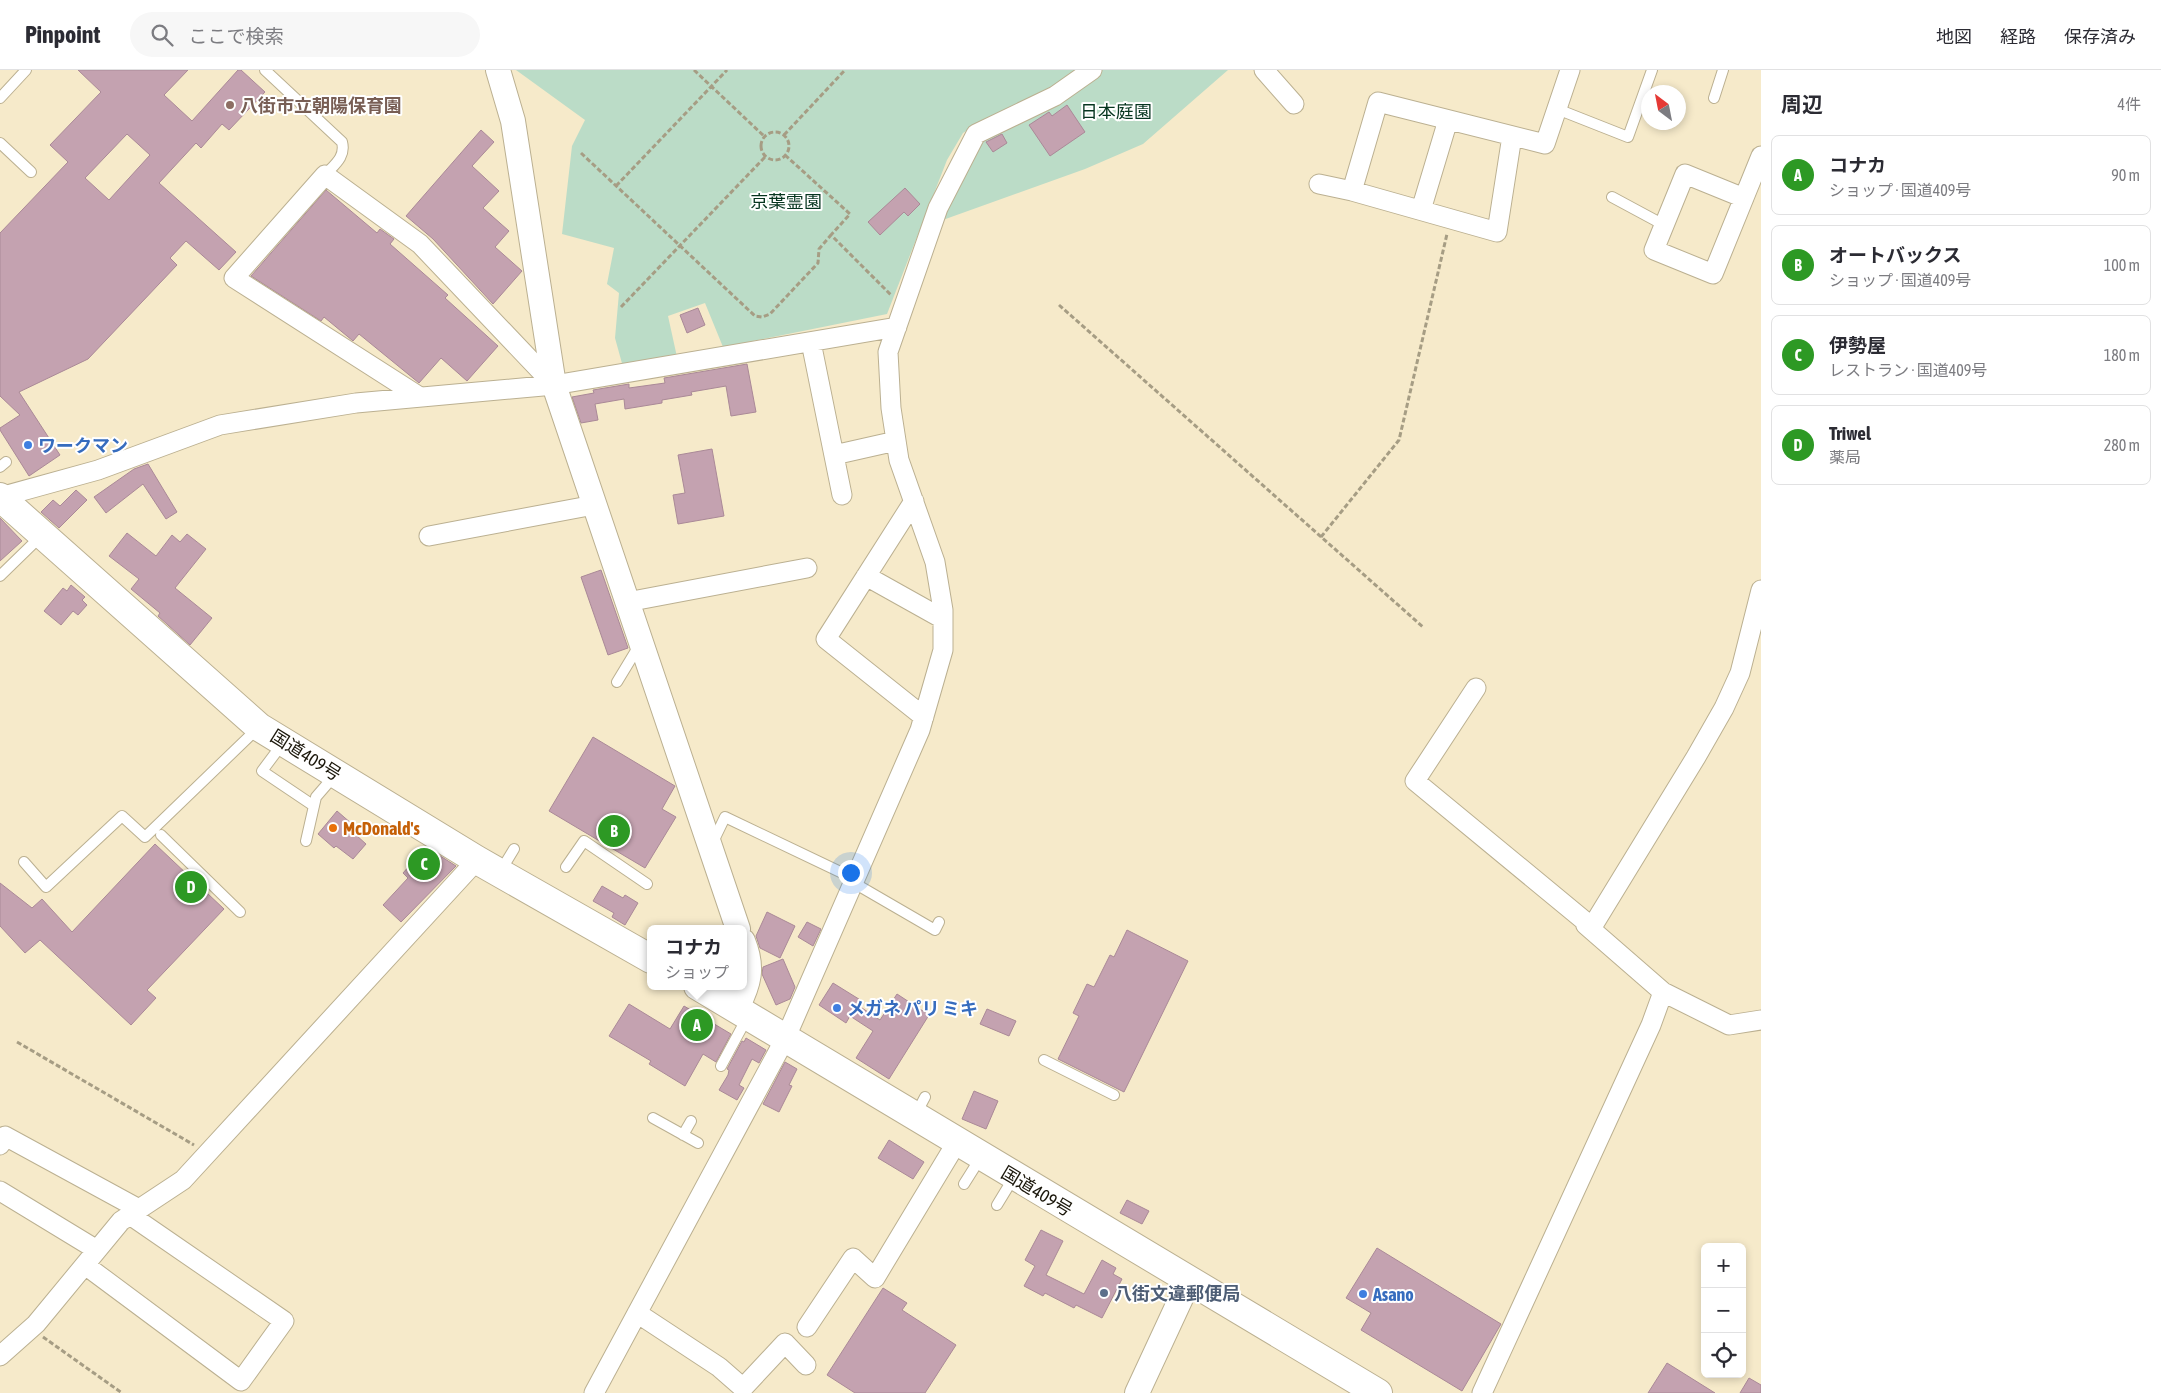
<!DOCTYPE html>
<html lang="ja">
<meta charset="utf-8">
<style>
:root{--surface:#fff;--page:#f7f7f7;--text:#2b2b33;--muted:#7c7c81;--line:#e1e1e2;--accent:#2d9924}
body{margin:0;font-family:"Asap Condensed","Noto Sans JP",sans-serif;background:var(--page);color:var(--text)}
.controls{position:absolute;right:15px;bottom:15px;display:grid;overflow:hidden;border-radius:8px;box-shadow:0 2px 8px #0003}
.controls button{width:45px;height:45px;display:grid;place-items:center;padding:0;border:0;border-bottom:1px solid var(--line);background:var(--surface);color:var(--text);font:25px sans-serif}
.compass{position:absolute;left:1641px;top:15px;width:45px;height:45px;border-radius:50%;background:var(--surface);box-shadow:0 2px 8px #0003;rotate:328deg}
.you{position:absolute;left:850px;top:802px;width:18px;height:18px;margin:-12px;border:4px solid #fff;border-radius:50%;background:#1a73e8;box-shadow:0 0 0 8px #1a73e833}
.badge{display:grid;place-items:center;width:32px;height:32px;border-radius:50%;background:var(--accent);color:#fff;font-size:16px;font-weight:700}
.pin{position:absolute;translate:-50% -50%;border:2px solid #fff;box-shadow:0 1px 5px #0006}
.popup{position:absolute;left:647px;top:855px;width:100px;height:65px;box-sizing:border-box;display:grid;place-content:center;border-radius:8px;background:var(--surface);filter:drop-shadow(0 1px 4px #0005);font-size:16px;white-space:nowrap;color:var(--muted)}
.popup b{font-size:19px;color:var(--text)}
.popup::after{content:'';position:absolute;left:50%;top:100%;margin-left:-10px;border:10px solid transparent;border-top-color:var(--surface)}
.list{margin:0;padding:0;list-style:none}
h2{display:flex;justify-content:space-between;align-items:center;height:65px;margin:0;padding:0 20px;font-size:21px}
h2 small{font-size:16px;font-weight:400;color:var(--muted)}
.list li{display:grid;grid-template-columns:32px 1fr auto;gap:15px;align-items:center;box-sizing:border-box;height:80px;margin:0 10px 10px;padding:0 10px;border:1px solid var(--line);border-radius:8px}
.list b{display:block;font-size:19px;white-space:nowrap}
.list p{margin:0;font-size:16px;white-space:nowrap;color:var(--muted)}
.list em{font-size:16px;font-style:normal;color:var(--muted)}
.icon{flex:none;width:28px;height:28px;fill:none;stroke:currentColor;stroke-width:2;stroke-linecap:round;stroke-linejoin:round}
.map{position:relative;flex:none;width:1761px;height:1323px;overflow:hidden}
header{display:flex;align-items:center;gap:30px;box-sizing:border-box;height:70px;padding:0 25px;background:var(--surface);border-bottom:1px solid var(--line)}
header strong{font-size:24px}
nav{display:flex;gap:28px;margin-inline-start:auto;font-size:18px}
.search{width:350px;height:45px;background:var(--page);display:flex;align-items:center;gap:12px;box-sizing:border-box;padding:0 18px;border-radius:28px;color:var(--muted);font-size:19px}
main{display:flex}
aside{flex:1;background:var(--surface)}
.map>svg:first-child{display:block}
</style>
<header>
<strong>Pinpoint</strong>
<div class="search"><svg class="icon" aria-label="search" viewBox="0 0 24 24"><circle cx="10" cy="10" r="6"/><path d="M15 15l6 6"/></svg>ここで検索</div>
<nav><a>地図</a><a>経路</a><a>保存済み</a></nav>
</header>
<main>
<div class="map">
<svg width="1761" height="1323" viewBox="0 0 1761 1323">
<rect width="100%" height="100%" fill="#f6eaca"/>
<path fill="#bbdcc7" d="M516,0H1079L1039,27L985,49L963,63L947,90L887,244L723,277L705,233L668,246L677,287L623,297L615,268L619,223L607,214L614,178L562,164L572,76L585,50Z
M1102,0H1228L1143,74L1085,99L940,151L981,68L1078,20Z"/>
<path fill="#c4a2b0" stroke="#aa8997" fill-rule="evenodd" d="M78,0H188L164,25L192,51L238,0H241L265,22L229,60L222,54L201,78L196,73L159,113L236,182L219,200L186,171L170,188L177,195L88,289L19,322L60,385L29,406L0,360V358L20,345L0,326V163L68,92L50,75L101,22ZM127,64L150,85L109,130L85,108Z
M1067,35L1085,62L1050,86L1029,55L1049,42L1052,46Z
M481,60L494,72L472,96L499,121L483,138L509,161L495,177L522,201L493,234L433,169L406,146Z
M1002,64L1007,73L993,82L986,72Z
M905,118L920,134L908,146L904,142L880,165L868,152Z
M326,120L377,163L380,159L394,169L390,174L448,225L445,228L498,276L467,311L441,288L419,313L359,264L353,271L324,247L321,251L251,206Z
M698,238L705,255L687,263L680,245Z
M747,294L756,342L731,346L726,316L691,322L692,325L662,330V333L625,339L624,329L595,334L598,350L581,353L572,327L594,323L593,320L629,314V318L665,313L664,308Z
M712,379L724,446L678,454L673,425L685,423L678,385Z
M148,394L177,442L166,449L143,414L106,443L94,427L134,399Z
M76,420L87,430L59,458L41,442L53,430L60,436Z
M0,448L22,471L0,491Z
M127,463L156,486L172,465L180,472L187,464L206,479L175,518L212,548L190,575L158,546L160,543L131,519L139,509L109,486Z
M601,500L628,578L608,585L581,507Z
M71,515L85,527L82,530L87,535L78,545L73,541L61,555L44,541L63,518L67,521Z
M593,667L675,716L662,739L676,747L645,798L549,741Z
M337,741L359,760L356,765L366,774L353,789L336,776L334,778L318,764Z
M155,774L224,839L147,920L156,928L131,955L40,870L25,883L0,856V813L32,838L42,829L72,862Z
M426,777L456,796L401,852L383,835L408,808L403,803Z
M602,816L623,828L625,825L638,833L625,855L612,847L614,843L593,831Z
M767,842L795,856L780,888L760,878L756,866Z
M807,852L821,859L813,876L798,867Z
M1127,860L1188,891L1124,1022L1058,989L1079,946L1073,943L1087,914L1094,917L1110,885L1114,887Z
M783,889L795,917L790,929L776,935L762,904L763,897Z
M833,913L862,931L859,936L880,950L897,924L929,945L889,1009L856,988L873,961L850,946L846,953L819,935Z
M629,934L670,959L684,936L731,964L716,992L703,984L685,1016L649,994L651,991L609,966Z
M987,939L1016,951L1009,966L980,954Z
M746,968L766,980L759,993L752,989L739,1015L744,1018L737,1030L719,1020L728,1005L729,1000L727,999L742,971L744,972Z
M785,992L797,999L789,1015L792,1016L779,1042L763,1034Z
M974,1021L998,1031L986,1059L962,1049Z
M889,1070L924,1092L913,1109L878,1088Z
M1127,1130L1149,1141L1142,1154L1120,1143Z
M1041,1160L1063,1171L1046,1205L1084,1224L1102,1190L1116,1198L1113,1204L1122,1209L1102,1248L1076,1235L1074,1238L1045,1223L1043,1226L1024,1216L1035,1196L1025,1190Z
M1377,1178L1501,1254L1462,1321L1361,1260L1371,1243L1346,1228Z
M883,1218L907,1233L902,1240L956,1275L925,1323H855L827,1305Z
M1667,1293L1715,1323H1648Z
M1749,1308L1761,1315V1323H1740Z"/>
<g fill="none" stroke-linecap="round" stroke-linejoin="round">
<defs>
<path id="service" d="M265,0L342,72C346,87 334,95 325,105
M0,28L26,0
M1714,28L1723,0
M1557,39L1628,67L1652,0
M0,73L31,102
M1612,127L1664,155
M0,397L6,392
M0,506L41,466
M617,612L640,574
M283,673L262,701L314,736
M161,765L240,842
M306,771L316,727L335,705
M712,774L725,747L855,809
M24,792L46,817L122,746L145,767L259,657
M566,797L584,771L647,814
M500,802L514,779
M854,813L935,860L939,852
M1044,990L1114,1025
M721,996L748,946
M915,1046L925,1027
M653,1048L698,1073
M683,1065L691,1051
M964,1114L981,1087
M997,1135L1014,1107"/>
<path id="minor" d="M1264,0L1294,34
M1319,114L1352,121L1497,162L1512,66
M1352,121L1378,32L1545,74L1570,0
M1744,128L1685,104L1654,180L1713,204L1761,86
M1421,140L1448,50
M811,272L842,425
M420,327L234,208L325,105L420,174L554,315
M834,385L896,371
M0,427L98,400L220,355L356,333L554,315L897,257
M914,431L826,569L924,647
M429,466L594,435
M866,506L943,549
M627,532L807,498
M1476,618L1415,711L1592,857
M1591,857L1586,855L1663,922L1729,955L1761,950
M1592,857L1696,687L1724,638L1740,603L1761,520
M0,1075L5,1066L139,1139
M0,1121L97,1180
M85,1195L241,1311L284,1251L130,1145
M637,1243L719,1297L743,1318L785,1273L806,1295
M807,1257L853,1188L875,1208L957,1072
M0,1286L36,1254L121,1151L183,1110L477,790
M594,1323L786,967L920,660L943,580V540L935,492L899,390L891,338L888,282L938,138L976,64L1055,26L1092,0
M1482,1323L1651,955L1663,922"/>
<path id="tertiary" d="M498,0L513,51L554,315L738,859
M737,938C749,914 754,898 743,871
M1137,1323L1189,1211"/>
<path id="trunk" d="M0,427L259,657L477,790L651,889
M698,916L1378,1323"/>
</defs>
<use href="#service" stroke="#bbb091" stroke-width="12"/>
<use href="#minor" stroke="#bbb091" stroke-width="21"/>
<use href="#tertiary" stroke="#bbb091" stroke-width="26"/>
<use href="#trunk" stroke="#bbb091" stroke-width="30"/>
<path stroke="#a69d84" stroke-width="3" stroke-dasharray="5 2.5" stroke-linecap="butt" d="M694,0L765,67
M761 76a14 14 0 1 1 28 0a14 14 0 1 1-28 0Z
M784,65L845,0
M581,83L755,246L762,247L770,244L818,193L819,179L831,165
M785,85L850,144L831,165L891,225
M616,116L727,0
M1059,235L1423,557
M621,237L766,86
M1321,467L1399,370L1447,164
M17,972L194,1075
M43,1267L122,1323"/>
<use href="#service" stroke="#fff" stroke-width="10"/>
<use href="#minor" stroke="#fff" stroke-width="19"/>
<use href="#tertiary" stroke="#fff" stroke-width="24"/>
<use href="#trunk" stroke="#fff" stroke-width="28"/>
</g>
<circle fill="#8d6e63" stroke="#fff" stroke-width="2" cx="230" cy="35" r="5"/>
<g fill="#3f7fe0" stroke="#fff" stroke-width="2">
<circle cx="28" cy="375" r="5"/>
<circle cx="837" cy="938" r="5"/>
<circle cx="1363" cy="1224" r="5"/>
</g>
<circle fill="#e8710a" stroke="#fff" stroke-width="2" cx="333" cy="758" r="5"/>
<circle fill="#5c6f8a" stroke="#fff" stroke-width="2" cx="1104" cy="1223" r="5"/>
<g text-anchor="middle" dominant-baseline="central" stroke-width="4" stroke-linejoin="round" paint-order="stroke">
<g font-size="18" font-weight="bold" fill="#785e54" stroke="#fff" text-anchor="start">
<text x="240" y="35">八街市立朝陽保育園</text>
</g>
<g font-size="18" fill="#06351f" stroke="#fff">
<text x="1116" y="41">日本庭園</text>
<text x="786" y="131">京葉霊園</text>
</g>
<g font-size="18" font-weight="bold" fill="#366cbe" stroke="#fff" text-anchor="start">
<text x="38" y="375">ワークマン</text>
<text x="847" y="938">メガネ パリ ミキ</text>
<text x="1373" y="1224">Asano</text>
</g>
<g font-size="18" fill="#1a160a" stroke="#fff">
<text transform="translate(306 685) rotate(32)">国道409号</text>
<text transform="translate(1037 1121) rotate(31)">国道409号</text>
</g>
<g font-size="18" font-weight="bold" fill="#c56008" stroke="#fff" text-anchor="start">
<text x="343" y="758">McDonald's</text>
</g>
<g font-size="18" font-weight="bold" fill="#4e5e75" stroke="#fff" text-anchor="start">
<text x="1114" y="1223">八街文違郵便局</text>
</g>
</g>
</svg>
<div class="controls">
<button>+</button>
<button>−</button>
<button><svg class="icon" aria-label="locate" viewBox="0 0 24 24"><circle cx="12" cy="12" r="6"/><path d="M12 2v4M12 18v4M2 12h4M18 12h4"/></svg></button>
</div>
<svg class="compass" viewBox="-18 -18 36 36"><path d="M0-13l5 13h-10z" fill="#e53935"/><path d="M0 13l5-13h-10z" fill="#7c7c81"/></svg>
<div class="you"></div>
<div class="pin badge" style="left:697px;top:955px">A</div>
<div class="popup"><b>コナカ</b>ショップ</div>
<div class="pin badge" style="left:614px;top:761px">B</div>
<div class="pin badge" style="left:424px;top:794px">C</div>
<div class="pin badge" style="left:191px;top:817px">D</div>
</div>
<aside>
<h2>周辺<small>4件</small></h2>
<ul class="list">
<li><span class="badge">A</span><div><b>コナカ</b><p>ショップ · 国道409号</p></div><em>90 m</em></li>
<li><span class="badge">B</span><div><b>オートバックス</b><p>ショップ · 国道409号</p></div><em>100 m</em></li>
<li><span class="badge">C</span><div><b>伊勢屋</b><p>レストラン · 国道409号</p></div><em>180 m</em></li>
<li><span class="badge">D</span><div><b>Triwel</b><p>薬局</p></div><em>280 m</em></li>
</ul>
</aside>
</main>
